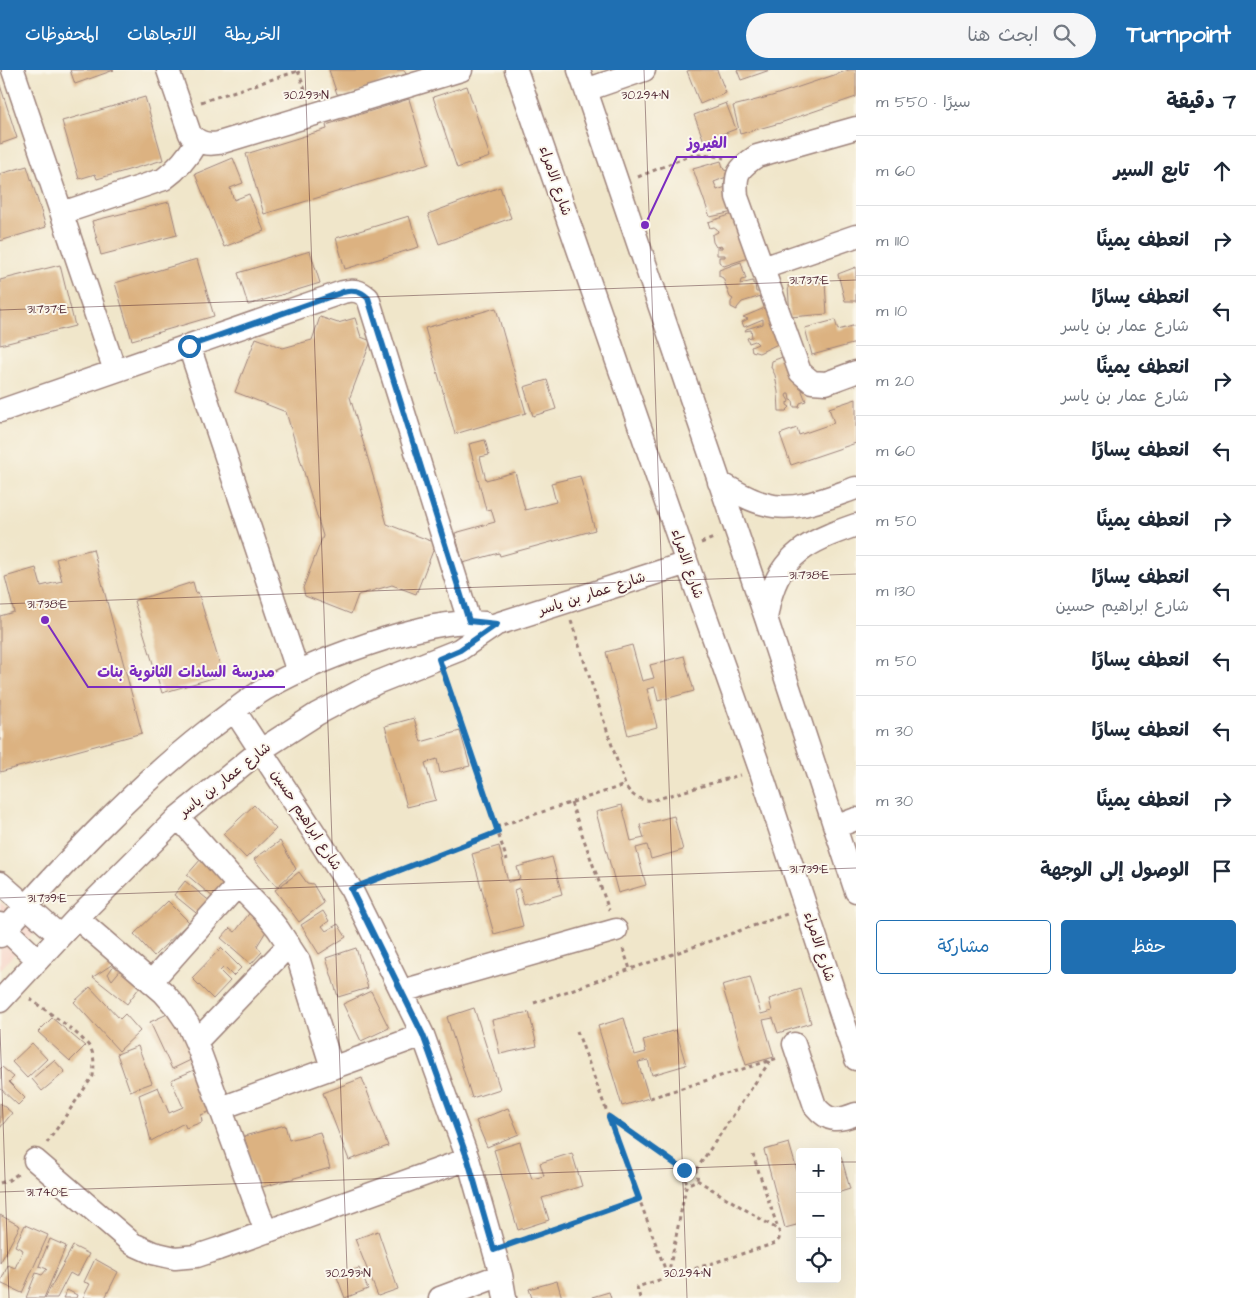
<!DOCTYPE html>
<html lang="ar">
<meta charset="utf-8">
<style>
:root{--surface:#fff;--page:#f6f6f7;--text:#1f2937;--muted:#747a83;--line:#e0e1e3;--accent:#1f6fb2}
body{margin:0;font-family:"Architects Daughter","Playpen Sans Arabic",sans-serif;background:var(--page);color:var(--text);direction:rtl}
.controls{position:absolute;right:15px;bottom:15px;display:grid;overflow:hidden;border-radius:5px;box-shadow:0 5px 20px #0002}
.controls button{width:45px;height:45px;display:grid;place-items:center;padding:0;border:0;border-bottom:1px solid var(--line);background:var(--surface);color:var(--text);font:25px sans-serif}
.stop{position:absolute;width:15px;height:15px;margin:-11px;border:4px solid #1f6fb2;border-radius:50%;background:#fff}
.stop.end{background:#1f6fb2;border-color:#fff;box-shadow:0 1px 5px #0008}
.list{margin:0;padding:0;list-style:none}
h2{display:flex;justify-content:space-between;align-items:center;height:65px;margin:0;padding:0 20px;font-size:21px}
h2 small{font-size:16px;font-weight:400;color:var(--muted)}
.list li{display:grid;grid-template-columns:32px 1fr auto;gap:15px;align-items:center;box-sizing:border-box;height:70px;padding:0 20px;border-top:1px solid var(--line)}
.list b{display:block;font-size:19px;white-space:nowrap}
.list p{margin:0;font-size:16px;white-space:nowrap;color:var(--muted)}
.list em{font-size:16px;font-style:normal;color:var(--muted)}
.actions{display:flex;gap:10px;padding:15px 20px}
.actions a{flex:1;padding:11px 0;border:1px solid var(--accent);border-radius:5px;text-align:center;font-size:18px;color:var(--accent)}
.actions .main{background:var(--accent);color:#fff}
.icon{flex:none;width:28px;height:28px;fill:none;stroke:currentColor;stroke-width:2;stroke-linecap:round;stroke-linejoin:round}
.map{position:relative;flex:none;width:856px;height:1228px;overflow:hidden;direction:ltr}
header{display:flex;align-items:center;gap:30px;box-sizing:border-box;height:70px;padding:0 25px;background:var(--accent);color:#fff}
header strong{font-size:24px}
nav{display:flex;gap:28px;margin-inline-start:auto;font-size:18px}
.search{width:350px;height:45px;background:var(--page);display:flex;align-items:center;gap:12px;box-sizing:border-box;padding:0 18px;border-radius:28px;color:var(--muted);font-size:19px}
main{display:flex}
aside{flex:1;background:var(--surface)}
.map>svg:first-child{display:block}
</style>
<header>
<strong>Turnpoint</strong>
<div class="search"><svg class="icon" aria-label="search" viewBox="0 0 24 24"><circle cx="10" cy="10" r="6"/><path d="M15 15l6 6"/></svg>ابحث هنا</div>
<nav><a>الخريطة</a><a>الاتجاهات</a><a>المحفوظات</a></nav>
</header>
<main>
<aside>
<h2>7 دقيقة<small>سيرًا · 550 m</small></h2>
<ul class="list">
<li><svg class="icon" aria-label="ahead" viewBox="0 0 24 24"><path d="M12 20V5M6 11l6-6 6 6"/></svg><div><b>تابع السير</b></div><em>60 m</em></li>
<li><svg class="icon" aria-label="right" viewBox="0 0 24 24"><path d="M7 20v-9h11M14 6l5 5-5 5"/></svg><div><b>انعطف يمينًا</b></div><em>110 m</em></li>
<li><svg class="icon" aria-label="left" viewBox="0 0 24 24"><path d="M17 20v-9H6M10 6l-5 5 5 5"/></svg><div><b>انعطف يسارًا</b><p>شارع عمار بن ياسر</p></div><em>10 m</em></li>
<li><svg class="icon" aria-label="right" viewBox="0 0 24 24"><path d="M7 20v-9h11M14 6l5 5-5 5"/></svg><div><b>انعطف يمينًا</b><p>شارع عمار بن ياسر</p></div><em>20 m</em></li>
<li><svg class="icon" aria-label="left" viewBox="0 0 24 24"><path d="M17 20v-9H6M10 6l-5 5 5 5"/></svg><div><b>انعطف يسارًا</b></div><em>60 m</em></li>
<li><svg class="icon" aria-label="right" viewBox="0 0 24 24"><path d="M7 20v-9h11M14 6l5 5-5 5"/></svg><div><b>انعطف يمينًا</b></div><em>50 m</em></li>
<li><svg class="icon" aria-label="left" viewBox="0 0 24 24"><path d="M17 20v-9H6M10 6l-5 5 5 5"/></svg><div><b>انعطف يسارًا</b><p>شارع ابراهيم حسين</p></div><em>130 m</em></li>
<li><svg class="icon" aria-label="left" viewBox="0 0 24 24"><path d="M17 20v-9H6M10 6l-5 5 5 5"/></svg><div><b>انعطف يسارًا</b></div><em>50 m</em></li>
<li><svg class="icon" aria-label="left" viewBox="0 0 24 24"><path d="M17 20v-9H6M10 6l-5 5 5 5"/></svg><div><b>انعطف يسارًا</b></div><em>30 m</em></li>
<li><svg class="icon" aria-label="right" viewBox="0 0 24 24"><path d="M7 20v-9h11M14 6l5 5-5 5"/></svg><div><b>انعطف يمينًا</b></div><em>30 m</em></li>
<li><svg class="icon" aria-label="arrive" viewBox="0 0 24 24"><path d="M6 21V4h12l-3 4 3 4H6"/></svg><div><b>الوصول إلى الوجهة</b></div></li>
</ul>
<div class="actions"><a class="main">حفظ</a><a>مشاركة</a></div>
</aside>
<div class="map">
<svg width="856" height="1228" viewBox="0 0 856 1228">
<rect width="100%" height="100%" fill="#fbf7ec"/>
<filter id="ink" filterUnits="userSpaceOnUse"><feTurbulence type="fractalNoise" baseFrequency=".02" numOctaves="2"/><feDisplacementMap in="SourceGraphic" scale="10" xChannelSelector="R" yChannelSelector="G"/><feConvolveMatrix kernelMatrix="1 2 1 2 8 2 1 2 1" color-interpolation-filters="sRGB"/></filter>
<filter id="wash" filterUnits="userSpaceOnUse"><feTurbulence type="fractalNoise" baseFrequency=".0096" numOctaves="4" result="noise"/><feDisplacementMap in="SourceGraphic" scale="20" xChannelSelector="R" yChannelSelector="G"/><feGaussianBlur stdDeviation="1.12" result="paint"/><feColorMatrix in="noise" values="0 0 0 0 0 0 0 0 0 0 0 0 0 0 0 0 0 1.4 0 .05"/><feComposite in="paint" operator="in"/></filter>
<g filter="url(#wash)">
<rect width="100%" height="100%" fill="#f0e6ca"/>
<path fill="#f6d1c5" d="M0,832L35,861L0,900Z"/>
<g id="blocks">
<path fill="#dcb281" d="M70,0H114L75,14Z
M329,0H404L406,4L349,25L337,24Z
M691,0H717L726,23L700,34L687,1Z
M737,0H770L741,10Z
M849,0H856V27L780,53L740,64L733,36L772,26Z
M0,15L17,68L0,74Z
M467,16L490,87L457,98L433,27Z
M145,27L163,90L97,109L95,104L79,109L62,51Z
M409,29L429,94L264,144L246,84L327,59L326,55Z
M726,33L736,59L704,71L694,45Z
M233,88L243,113L230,118L234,130L249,124L264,161L224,177L195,104Z
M721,91L724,100L728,101L729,106L714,112L717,120L732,115L738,141L710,147L693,99Z
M27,96L46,157L0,171V104Z
M500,117L511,148L439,174L428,144Z
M169,132L177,165L101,185L92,151Z
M739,142L754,186L724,196L719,192V187H725V185H717V178H722V176L716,177L713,172L712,165L718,162L717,159L714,157L710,158L708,152Z
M409,146L419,177L345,199L336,168Z
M310,181L320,213L248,235L238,203Z
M197,189L214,246L132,270L115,213Z
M741,192L746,209L741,210L740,214L753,211V214H755L756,222H761V226L742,232L737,238V240L731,237V232L733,229L730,227L723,208L719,206V200Z
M60,195L75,256L0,275V210Z
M856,197V231H845L838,204Z
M825,212L827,244L790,247L788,215Z
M772,235L786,270L759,283L752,281L751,277L758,274L755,271L749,273L747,268L752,267L751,260L745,261L746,259L763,254V249L744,257L742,252L748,249L743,247Z
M496,238L526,343L455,364L425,258Z
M320,247L338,253L355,248L361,267L371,271L350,327L387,454L436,473L416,524L392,515L358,525L351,544L305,526L303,518L323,466L286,342L235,322L256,268L283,278L312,270Z
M835,250L838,260L856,255V273L812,285L805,258Z
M790,284L804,316L802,321L806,331L800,333L799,337H794L793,331L790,330L789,324H787L786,326L789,331L788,333L787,332V335L790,337L786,341H779L778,322L775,305L771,297L772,291Z
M547,310L556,339L533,346L524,317Z
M856,329V373L791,395L780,364L797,358L799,365L834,353L829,338Z
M485,370L489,385L480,387L486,410L515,402L525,440L556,432L551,413L580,406L595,460L500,486L499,483L463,493L455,463L495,452L491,439L486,440L469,374Z
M93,479L142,663L0,702V546L14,542L5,507L36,498L41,516L62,511L56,489Z
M193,512L196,523L198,522L223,605L162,623L134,531Z
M632,575L642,611L654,608L650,595L684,586L694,621L658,631L655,617L647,619L657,657L628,665L606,582Z
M414,648L421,672L460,661L470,696L440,703L437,689L425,693L436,730L407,737L385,656Z
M254,735L276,759L246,788L223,764Z
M622,735L631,771L644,768L640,755L674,746L683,780L651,789L647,775L636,778L646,815L618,823L596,742Z
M280,771L296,799L277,817L254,789Z
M499,776L508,812L520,809L517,797L552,787L562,824L524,835L519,818L514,820L523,856L494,864L472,784Z
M201,789L228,812L214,828L187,805Z
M299,802L307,813L313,814L324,833L299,852L275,820Z
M185,811L212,833L201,847L174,825Z
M168,831L189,852L154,886L134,864Z
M251,841L268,858L257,876L262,882L251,894L221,868L230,858L235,862Z
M323,841L329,851L322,856L326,861L338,854L346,867L319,884L301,855Z
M221,878L241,898L233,906L224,897L220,901L230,911L213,929L192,908Z
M356,878L368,918L338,927L326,888Z
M116,892L108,904L112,910L122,898L142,914L127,934L93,907Z
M750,907L761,944L772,941L769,929L801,919L811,953L778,963L773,948L763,950L774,987L746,995L722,915Z
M90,917L120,949L125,944L140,961L119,981L74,932Z
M371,921L389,958L361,971L343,934Z
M474,938L500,1019L472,1028L447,947Z
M174,941L195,988L172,999L150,952Z
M529,942L537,976L500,984L492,950Z
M52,948L85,976L70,991L38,962Z
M624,948L635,985L646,982L643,970L676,960L686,995L652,1005L648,990L638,992L649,1028L622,1036L598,956Z
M32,973L47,989L27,1008L12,992Z
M138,976L152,1013L130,1021L117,984Z
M54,990L65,1002L42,1021L32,1009Z
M2,997L14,1007L9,1012L25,1028L18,1035L0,1018V999Z
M199,998L216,1039L201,1045L202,1052L186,1058L184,1053L151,1071L139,1025L158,1017L169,1043L183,1037L171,1010Z
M362,1008L388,1076L349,1090L323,1023Z
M0,1033L12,1043L0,1058Z
M508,1038L519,1064L487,1077L476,1051Z
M285,1055L289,1070L320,1062L330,1098L259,1118L244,1066Z
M520,1072L532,1109L544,1106L540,1093L572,1083L582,1116L542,1128L549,1150L518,1160L494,1080Z
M789,1073L800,1111V1154L785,1158L764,1080Z
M841,1086L850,1119L837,1123V1087Z
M0,1145L20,1156L0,1193Z
M25,1155L48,1165L22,1223L0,1213L8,1195L15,1198L23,1180L15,1176Z
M378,1161L398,1219L378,1226L355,1169Z
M50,1169L66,1176L44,1228H26L36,1203L42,1205L47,1199L39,1196Z
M73,1176L89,1184L77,1207L70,1203L57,1228H45Z
M95,1189L118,1202L105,1228H83L90,1214L84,1212Z
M359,1198L368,1219L345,1228L337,1207Z
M557,1211L562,1228H532L529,1219Z
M67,1220L77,1225L76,1228H63Z
M609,1222L611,1228H592V1227Z"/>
</g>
</g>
<g filter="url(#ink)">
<use href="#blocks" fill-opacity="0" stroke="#9d827a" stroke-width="1"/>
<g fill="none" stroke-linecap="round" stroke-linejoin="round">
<defs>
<path id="minor" d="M13,0L115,301
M168,0L190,64C199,73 206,75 219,73L461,0
M516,0L687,493L760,699L856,989
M579,0L766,548L856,821
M586,20L644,0
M856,58L757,86C737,99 735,104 737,127L800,302L812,312L826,313L856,302
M62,143L164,109C179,98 188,87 197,71
M763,198L856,166
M189,276L298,602
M0,341L343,222C354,219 360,221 368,228L469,551
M719,412C733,420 748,430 765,434C795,443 827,428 856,418
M766,548C768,539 769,530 772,522C785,480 819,468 856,455
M234,640L351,819L423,965L468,1089L501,1205L505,1228
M178,747L238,815L266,844L278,859L299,891L332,998
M835,757L856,749
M0,813L60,866
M77,848L164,923L177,938L188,954L196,972L266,1162
M0,854L38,890
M0,866C64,793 131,721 207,661C226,647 245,631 265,619C303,597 346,581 387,568C416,560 454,549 484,553
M151,912L238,815
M402,921L616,860
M0,931L77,848L178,747L261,680L317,644L376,613L459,580L497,554L687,493
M196,972L289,875
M794,974L815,1036C829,1053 838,1051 856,1044
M221,1038L423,965
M35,1090L133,1174L153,1183L175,1188L197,1186L218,1179L468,1089
M440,1228L501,1205"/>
</defs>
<use href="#minor" stroke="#9d827a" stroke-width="25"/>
<path stroke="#9d827a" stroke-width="3" stroke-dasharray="4 4" stroke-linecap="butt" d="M298,1L307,25
M201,32L298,1
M638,107L691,85H709L724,88
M701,473L716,467
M571,551L625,715C632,727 640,731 654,730L740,705
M445,606L507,790
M571,733L609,840
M496,757L625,715
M370,812L498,762
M623,879L630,899
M30,929C46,941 81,963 91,979C95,988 94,997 93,1006L47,1073
M534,933L787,844
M577,961L668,1207
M650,1028L778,988
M609,1047L684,1100
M696,1100L770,991
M697,1110L777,1159
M0,1113L9,1110L19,1103
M512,1173L639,1129
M668,1206L687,1112L683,1107V1103L688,1098H692L698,1103L697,1110L691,1113L687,1112
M640,1228L637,1217L776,1173L779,1169L780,1164L753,1085"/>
<use href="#minor" stroke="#fff" stroke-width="22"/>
</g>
</g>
<g fill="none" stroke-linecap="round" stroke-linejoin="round" filter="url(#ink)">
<path stroke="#1f6fb2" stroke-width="6" d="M189,276L343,222C354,219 360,221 368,228L469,551L497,554L460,580L439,589L498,762L351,819L423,965L468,1090L494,1180L639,1129L609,1047L684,1100"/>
</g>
<path fill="none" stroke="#4a1f2b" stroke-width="1" stroke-opacity="0.45" d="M305,0L348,1228M644,0L687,1228M0,240L856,210M0,534L856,504M0,828L856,798M0,959L9,1228M837,1092H856M0,1122L800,1094"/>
<g text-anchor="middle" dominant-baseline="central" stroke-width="4" stroke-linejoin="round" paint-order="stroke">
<g font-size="14" fill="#4a1f2b" stroke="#fbf7ec">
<text transform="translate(555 111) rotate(71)">شارع الامراء</text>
<text transform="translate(687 494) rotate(71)">شارع الامراء</text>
<text transform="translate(592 524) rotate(-18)">شارع عمار بن ياسر</text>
<text transform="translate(225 710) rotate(-38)">شارع عمار بن ياسر</text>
<text transform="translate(306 750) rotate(57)">شارع ابراهيم حسين</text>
<text transform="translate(819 877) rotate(72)">شارع الامراء</text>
</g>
</g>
<g font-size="12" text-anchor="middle" fill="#4a1f2b" stroke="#fbf7ec" stroke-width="4" stroke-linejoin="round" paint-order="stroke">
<text x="306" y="29">30.293°N</text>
<text x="645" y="29">30.294°N</text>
<text x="809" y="214">31.737°E</text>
<text x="47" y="243">31.737°E</text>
<text x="809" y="509">31.738°E</text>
<text x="47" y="538">31.738°E</text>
<text x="809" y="803">31.739°E</text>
<text x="47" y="832">31.739°E</text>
<text x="47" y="1126">31.740°E</text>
<text x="348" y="1207">30.293°N</text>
<text x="687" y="1207">30.294°N</text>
</g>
<path fill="none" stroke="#7b2cbf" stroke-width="2" d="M645 155L677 87H737M45 550L88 617H285"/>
<g fill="#7b2cbf" stroke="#fbf7ec" stroke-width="2">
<circle cx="645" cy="155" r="5"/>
<circle cx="45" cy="550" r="5"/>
</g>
<g font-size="15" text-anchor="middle" font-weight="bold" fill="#7b2cbf" stroke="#fbf7ec" stroke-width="4" stroke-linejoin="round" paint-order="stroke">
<text x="707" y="78">الفيروز</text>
<text x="186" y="607">مدرسة السادات الثانوية بنات</text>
</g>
</svg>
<div class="controls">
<button>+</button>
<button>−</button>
<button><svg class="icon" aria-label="locate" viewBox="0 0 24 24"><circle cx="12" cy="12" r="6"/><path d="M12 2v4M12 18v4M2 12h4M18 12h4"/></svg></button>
</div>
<div class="stop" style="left:189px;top:276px"></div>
<div class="stop end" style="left:684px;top:1100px"></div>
</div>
</main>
